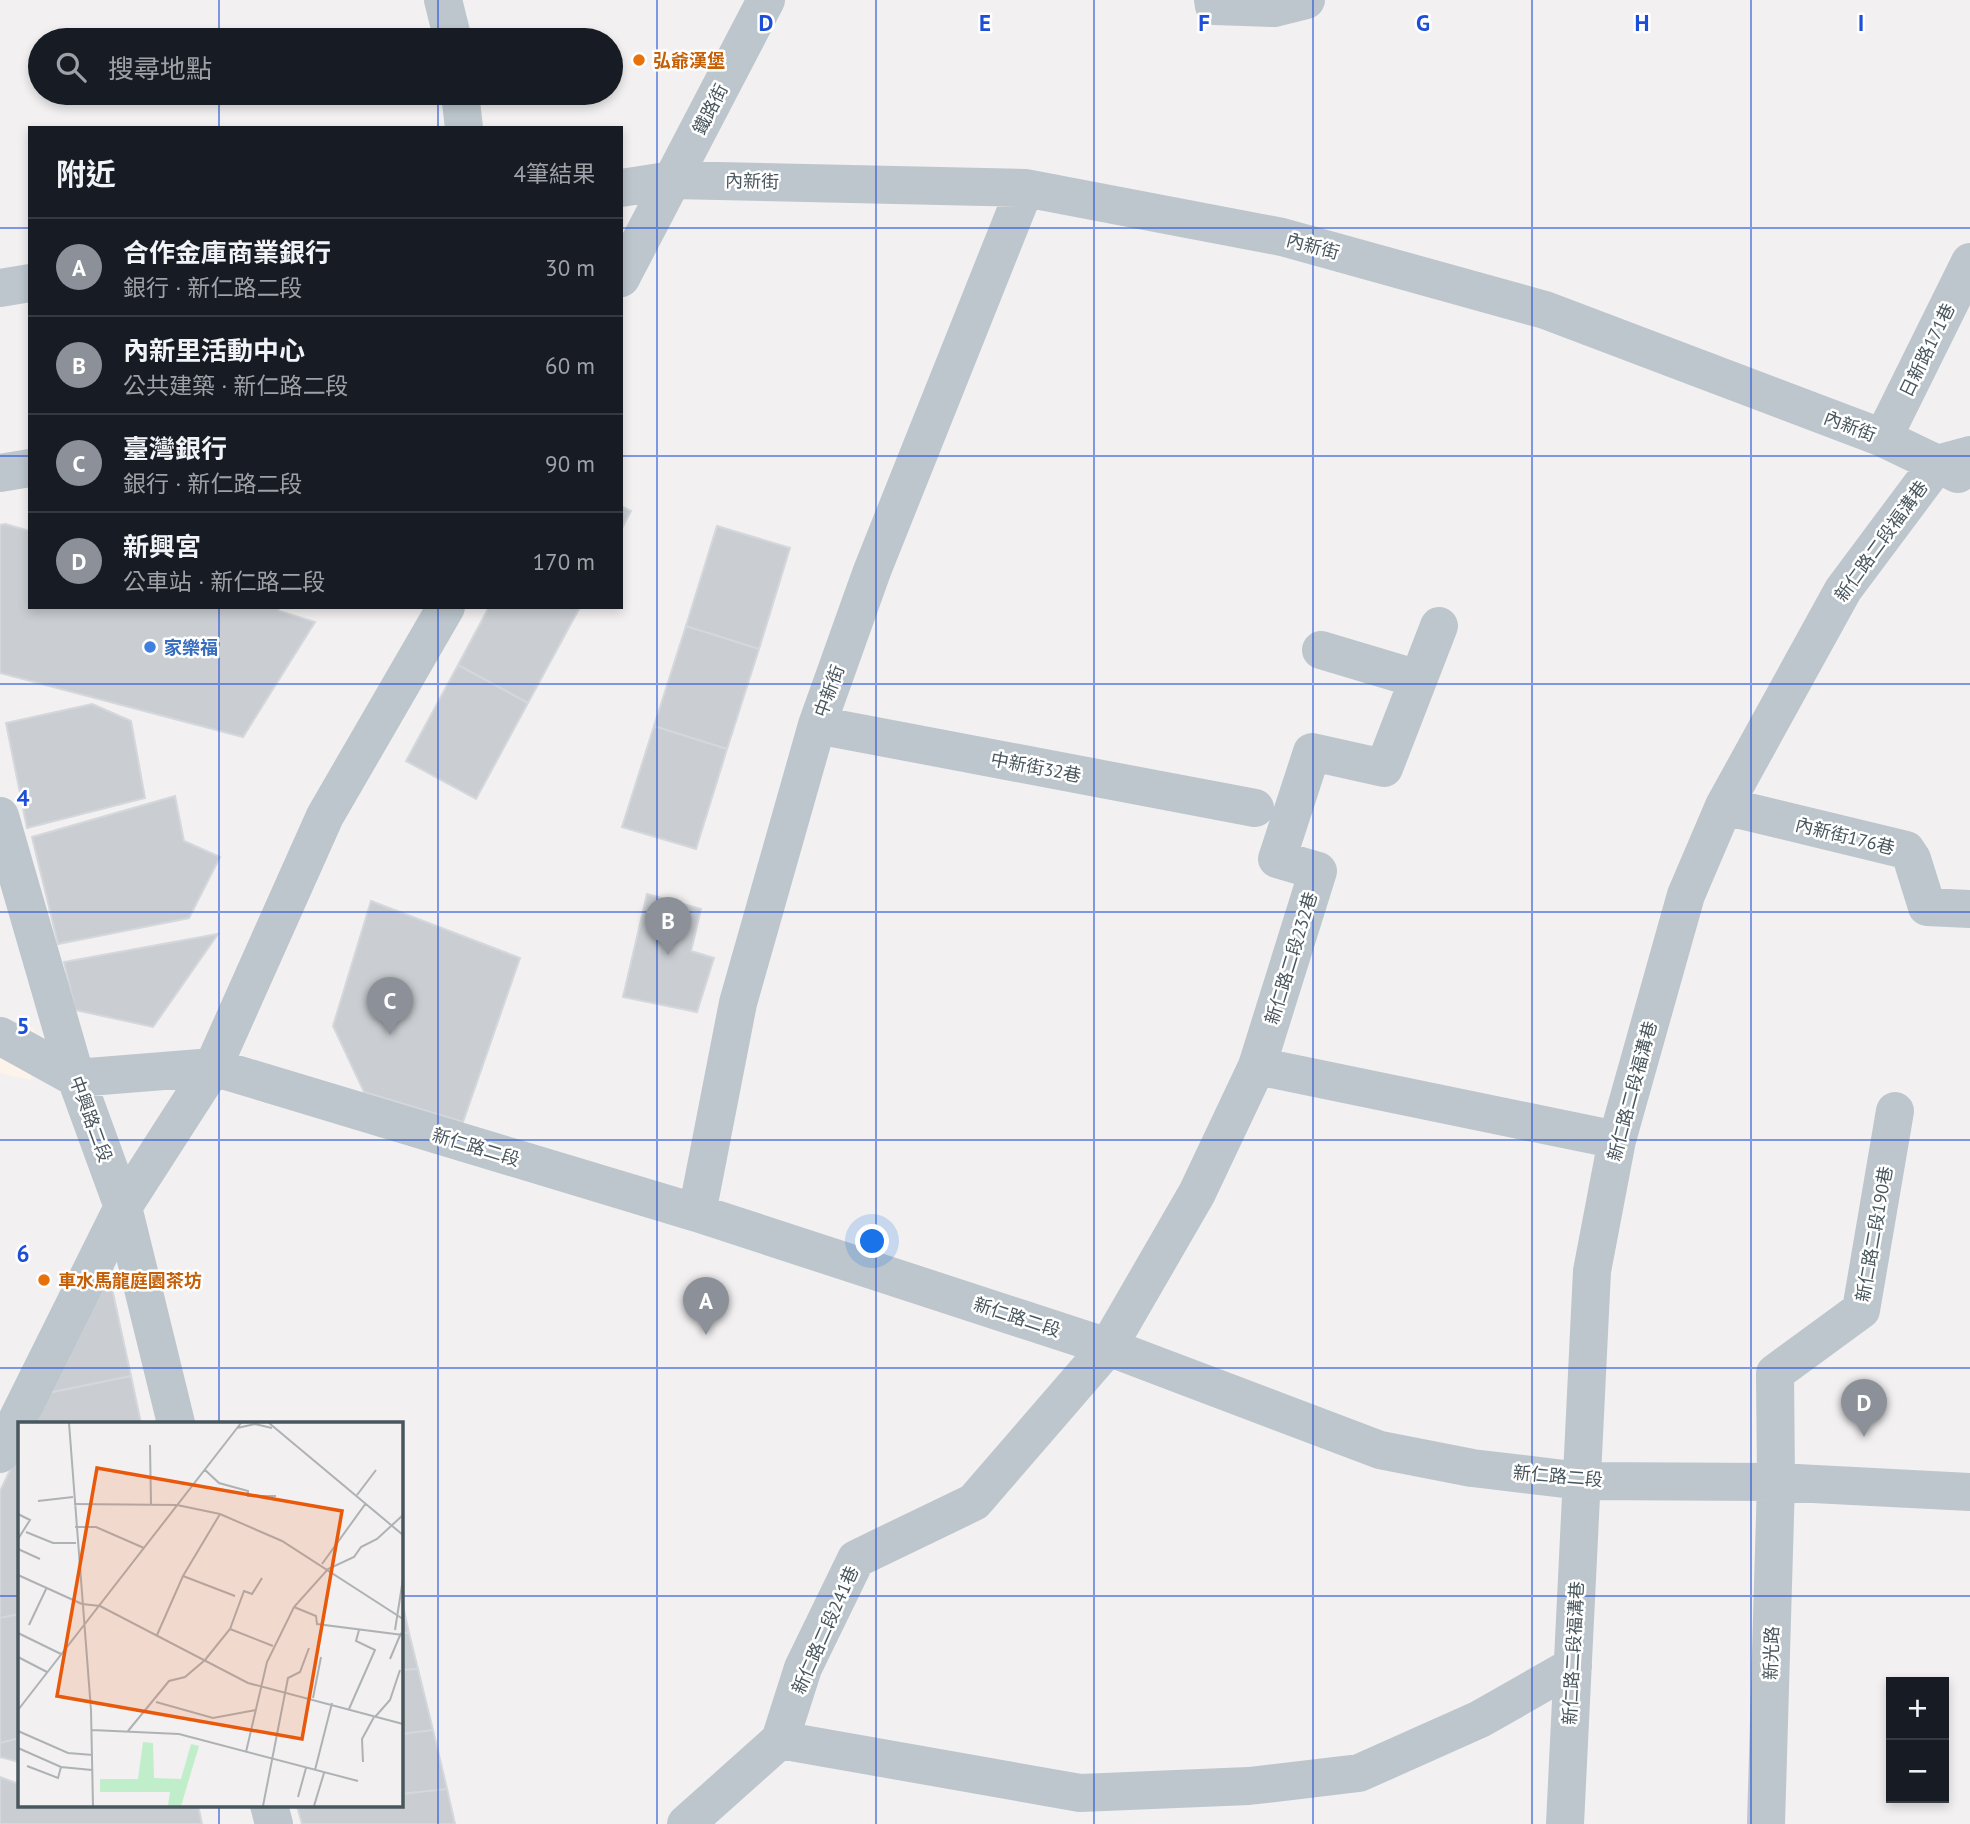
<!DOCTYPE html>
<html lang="zh-TW">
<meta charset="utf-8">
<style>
:root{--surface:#171b24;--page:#20242c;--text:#f1f3f6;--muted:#9ea1a6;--line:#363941;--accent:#8c9099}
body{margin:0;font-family:"PT Sans","Noto Sans TC",sans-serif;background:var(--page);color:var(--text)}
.controls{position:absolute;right:21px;bottom:21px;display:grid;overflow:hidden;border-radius:0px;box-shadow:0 4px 10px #0003}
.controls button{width:63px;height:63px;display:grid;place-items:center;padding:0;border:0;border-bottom:2px solid var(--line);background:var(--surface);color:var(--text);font:35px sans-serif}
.you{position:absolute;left:873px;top:1242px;width:24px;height:24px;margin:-18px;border:5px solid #fff;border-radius:50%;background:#1a73e8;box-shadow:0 0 0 10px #1a73e833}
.badge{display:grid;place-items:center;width:46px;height:46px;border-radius:50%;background:var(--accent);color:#fff;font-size:23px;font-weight:700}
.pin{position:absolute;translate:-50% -58px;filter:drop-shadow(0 2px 4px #0008)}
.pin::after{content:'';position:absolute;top:37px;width:24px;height:21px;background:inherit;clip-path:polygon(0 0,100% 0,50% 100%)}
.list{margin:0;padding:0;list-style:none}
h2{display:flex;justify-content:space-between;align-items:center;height:91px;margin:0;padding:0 28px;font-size:30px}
h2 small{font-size:23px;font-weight:400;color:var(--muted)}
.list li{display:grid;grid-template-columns:46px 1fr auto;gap:21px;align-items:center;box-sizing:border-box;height:98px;padding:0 28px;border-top:2px solid var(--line)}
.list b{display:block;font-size:26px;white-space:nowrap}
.list p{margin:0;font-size:23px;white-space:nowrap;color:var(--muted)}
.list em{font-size:23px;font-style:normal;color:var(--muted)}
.icon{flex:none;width:38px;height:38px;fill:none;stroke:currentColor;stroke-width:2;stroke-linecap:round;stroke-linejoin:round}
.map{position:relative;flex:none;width:1970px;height:1824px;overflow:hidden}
.search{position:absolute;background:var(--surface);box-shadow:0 4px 10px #0003;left:28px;top:28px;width:595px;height:77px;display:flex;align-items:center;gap:18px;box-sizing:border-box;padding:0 24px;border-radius:38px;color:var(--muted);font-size:26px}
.panel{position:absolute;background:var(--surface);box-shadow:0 4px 10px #0003;left:28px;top:126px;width:595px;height:483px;border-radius:0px}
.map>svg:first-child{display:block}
</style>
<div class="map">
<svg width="1970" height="1824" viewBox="0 0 1970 1824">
<rect width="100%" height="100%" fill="#f2f0f0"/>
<path fill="#fcf4ea" d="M0,1019L35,1028L31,1080L0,1073Z"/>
<path fill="#caced2" stroke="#d4d7db" stroke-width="2" d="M621,506L631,511L621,530Z
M5,524L30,531V607H278L279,611L315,622L243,737L0,673V525Z
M717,526L790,548L759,649L686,626Z
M489,607H580L528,703L458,665Z
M686,626L759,649L727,749L654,726Z
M458,665L528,703L476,799L406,761Z
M92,704L131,721L145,798L27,828L6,723Z
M654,726L727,749L696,849L622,827Z
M175,796L184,841L220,857L189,918L58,944L32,837Z
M647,894L701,909L691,951L714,958L697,1012L623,997Z
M371,901L520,958L463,1122L364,1092L333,1026Z
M218,934L153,1027L75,1010L64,962Z
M108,1270L131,1376L48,1393Z
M131,1376L141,1423H33L48,1393Z
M19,1452V1614L0,1618V1491Z
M401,1597L409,1633L401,1632Z
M19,1614V1738L0,1743V1618Z
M401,1632L409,1633L418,1669L401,1670Z
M418,1669L433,1730L401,1734V1670Z
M433,1730L447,1789L401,1794V1734Z
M19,1738V1762L0,1757V1743Z
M0,1777L19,1784V1805H198L202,1824H0Z
M447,1789L455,1824H302L297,1806L401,1805V1794Z"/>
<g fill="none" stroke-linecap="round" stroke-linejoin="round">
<path stroke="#bcc6cc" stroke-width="38" d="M443,0L453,40
M1213,0L1214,6L1274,8L1306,0
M460,93L464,128
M621,188L673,180L1025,188L1282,237L1545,310L1883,438L1958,474
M621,278L766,0
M0,288L30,283
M1883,438L1970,262
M0,473L30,468
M1321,650L1418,679
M817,725L1255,808
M1724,806L1906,850L1912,859L1927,907L1970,909
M0,816L76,1078L123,1207L176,1423
M0,1036L76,1078
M1257,1066L1617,1140
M76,1078L213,1067L697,1213L1108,1347L1380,1450L1472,1468L1581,1481L1776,1482L1970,1492
M697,1213L738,1003L817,725L872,571L1025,188
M0,1454L123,1207L213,1067L325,816L446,607
M780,1740L1080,1793L1249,1786L1359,1773L1480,1719L1573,1666
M269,1805L274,1824
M686,1824L780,1740L803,1668L856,1559L974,1502L1108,1347L1197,1193L1257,1066L1318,871L1277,859L1312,752L1384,768L1439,626
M1565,1824L1592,1271L1617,1140L1686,895L1724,806L1843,590L1937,464L1970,455
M1766,1824L1776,1482L1775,1373L1861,1310L1895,1111"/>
</g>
<path fill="none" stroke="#1d4ed8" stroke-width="2" stroke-opacity="0.55" d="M219,0V40M438,0V40M657,0V1824M876,0V1824M1094,0V1824M1313,0V1824M1532,0V1824M1751,0V1824M219,93V128M438,93V128M0,228H30M621,228H1970M0,456H30M621,456H1970M219,607V1423M438,607V1824M0,684H1970M0,912H1970M0,1140H1970M0,1368H1970M0,1596H19M401,1596H1970M219,1805V1824"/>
<g fill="#e8710a" stroke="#fff" stroke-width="2.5">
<circle cx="639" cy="60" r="7"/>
<circle cx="44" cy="1280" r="7"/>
</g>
<circle fill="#3f7fe0" stroke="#fff" stroke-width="2.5" cx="150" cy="647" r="7"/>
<g text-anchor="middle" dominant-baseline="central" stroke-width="5" stroke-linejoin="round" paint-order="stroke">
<g font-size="18" font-weight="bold" fill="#c56008" stroke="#fff" text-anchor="start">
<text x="653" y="60">弘爺漢堡</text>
<text x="58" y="1280">車水馬龍庭園茶坊</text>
</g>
<g font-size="18" fill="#48565d" stroke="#fff">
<text transform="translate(710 109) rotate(-63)">鐵路街</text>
<text transform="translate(752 181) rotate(1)">內新街</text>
<text transform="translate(1313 246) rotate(15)">內新街</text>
<text transform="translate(1927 350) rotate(-64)">日新路171巷</text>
<text transform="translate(1850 426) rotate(21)">內新街</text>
<text transform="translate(1881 541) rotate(-54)">新仁路二段福溝巷</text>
<text transform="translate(829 691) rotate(-70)">中新街</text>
<text transform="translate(1036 767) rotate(11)">中新街32巷</text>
<text transform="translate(1845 836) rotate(14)">內新街176巷</text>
<text transform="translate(1291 958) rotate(-73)">新仁路二段232巷</text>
<text transform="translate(1632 1091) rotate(-75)">新仁路二段福溝巷</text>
<text transform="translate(91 1119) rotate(70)">中興路二段</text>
<text transform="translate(476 1147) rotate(17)">新仁路二段</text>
<text transform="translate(1874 1234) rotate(-80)">新仁路二段190巷</text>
<text transform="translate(1017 1317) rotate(18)">新仁路二段</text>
<text transform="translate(1558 1476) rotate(5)">新仁路二段</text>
<text transform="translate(825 1630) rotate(-66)">新仁路二段241巷</text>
<text transform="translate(1573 1653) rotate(-87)">新仁路二段福溝巷</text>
<text transform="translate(1771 1653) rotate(-88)">新光路</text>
</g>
<g font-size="18" font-weight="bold" fill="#366cbe" stroke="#fff" text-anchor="start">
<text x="164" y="647">家樂福</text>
</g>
</g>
<g transform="translate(18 1422)">
<rect width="385" height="385" fill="#f2f0f0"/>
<path d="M125,320L135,321L136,356L163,357L173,322L181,324L163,384H150L152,370H82V357H120Z" fill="#c0eecb"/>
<path fill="none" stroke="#aeb2b5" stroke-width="2" d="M51,1L73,288L75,384M251,1L385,113M219,6L237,2L254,6M132,23L133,83M186,47L201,61L230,69V74H258M339,73L358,48M20,79L55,75M56,82L159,83L202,92L264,119L385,197M0,92L12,98L0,117M57,105H78L126,126M8,110L35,121H58M0,127L22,137M304,142L348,81M0,153L64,182M165,154L217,174M64,182L82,184L230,261L385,302M276,185L298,194L299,202L385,213M11,203L29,165M212,207L255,224M377,208L385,157M0,211L43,232M139,213L165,154L202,92M0,235L29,250M372,237L383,211M295,276L303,235M138,280L195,296L238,288M331,287L357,228L338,219L341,208M0,288L223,1M357,295L372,278L382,248M74,308L161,312L340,359M0,309L50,331L75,333M110,309L151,259L167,255L187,238L212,207L226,169L234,172L244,156M0,326L43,345L74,348M228,330L249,240L276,185L310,147L336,135L343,125L359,117L385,93M345,340L344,317L356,295M9,344L40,356L43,345M297,348L314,281M280,375L288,346M245,384L270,256L282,250L291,226M296,384L306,351"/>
<path fill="#e8590c" fill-opacity="0.15" stroke="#e8590c" stroke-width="3.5" d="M79,46L324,89L284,317L39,274Z"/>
<rect width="385" height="385" fill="none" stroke="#48565d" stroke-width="3.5"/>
</g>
<g font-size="23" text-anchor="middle" font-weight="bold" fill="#1d4ed8" stroke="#fff" stroke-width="5" stroke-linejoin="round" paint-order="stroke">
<text x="766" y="31">D</text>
<text x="985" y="31">E</text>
<text x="1204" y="31">F</text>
<text x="1423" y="31">G</text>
<text x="1642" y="31">H</text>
<text x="1861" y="31">I</text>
<text x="23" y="806">4</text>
<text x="23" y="1034">5</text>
<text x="23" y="1262">6</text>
</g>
</svg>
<div class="controls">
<button>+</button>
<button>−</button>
</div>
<div class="you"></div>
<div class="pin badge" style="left:706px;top:1335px">A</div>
<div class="pin badge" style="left:668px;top:955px">B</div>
<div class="pin badge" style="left:390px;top:1035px">C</div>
<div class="pin badge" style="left:1864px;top:1437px">D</div>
<div class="search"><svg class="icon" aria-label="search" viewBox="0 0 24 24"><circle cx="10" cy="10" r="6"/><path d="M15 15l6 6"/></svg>搜尋地點</div>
<section class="panel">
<h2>附近<small>4筆結果</small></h2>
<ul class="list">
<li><span class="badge">A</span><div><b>合作金庫商業銀行</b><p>銀行 · 新仁路二段</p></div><em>30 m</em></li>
<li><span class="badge">B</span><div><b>內新里活動中心</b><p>公共建築 · 新仁路二段</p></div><em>60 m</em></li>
<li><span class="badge">C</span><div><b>臺灣銀行</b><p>銀行 · 新仁路二段</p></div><em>90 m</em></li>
<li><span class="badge">D</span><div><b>新興宮</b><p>公車站 · 新仁路二段</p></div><em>170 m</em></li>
</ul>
</section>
</div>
